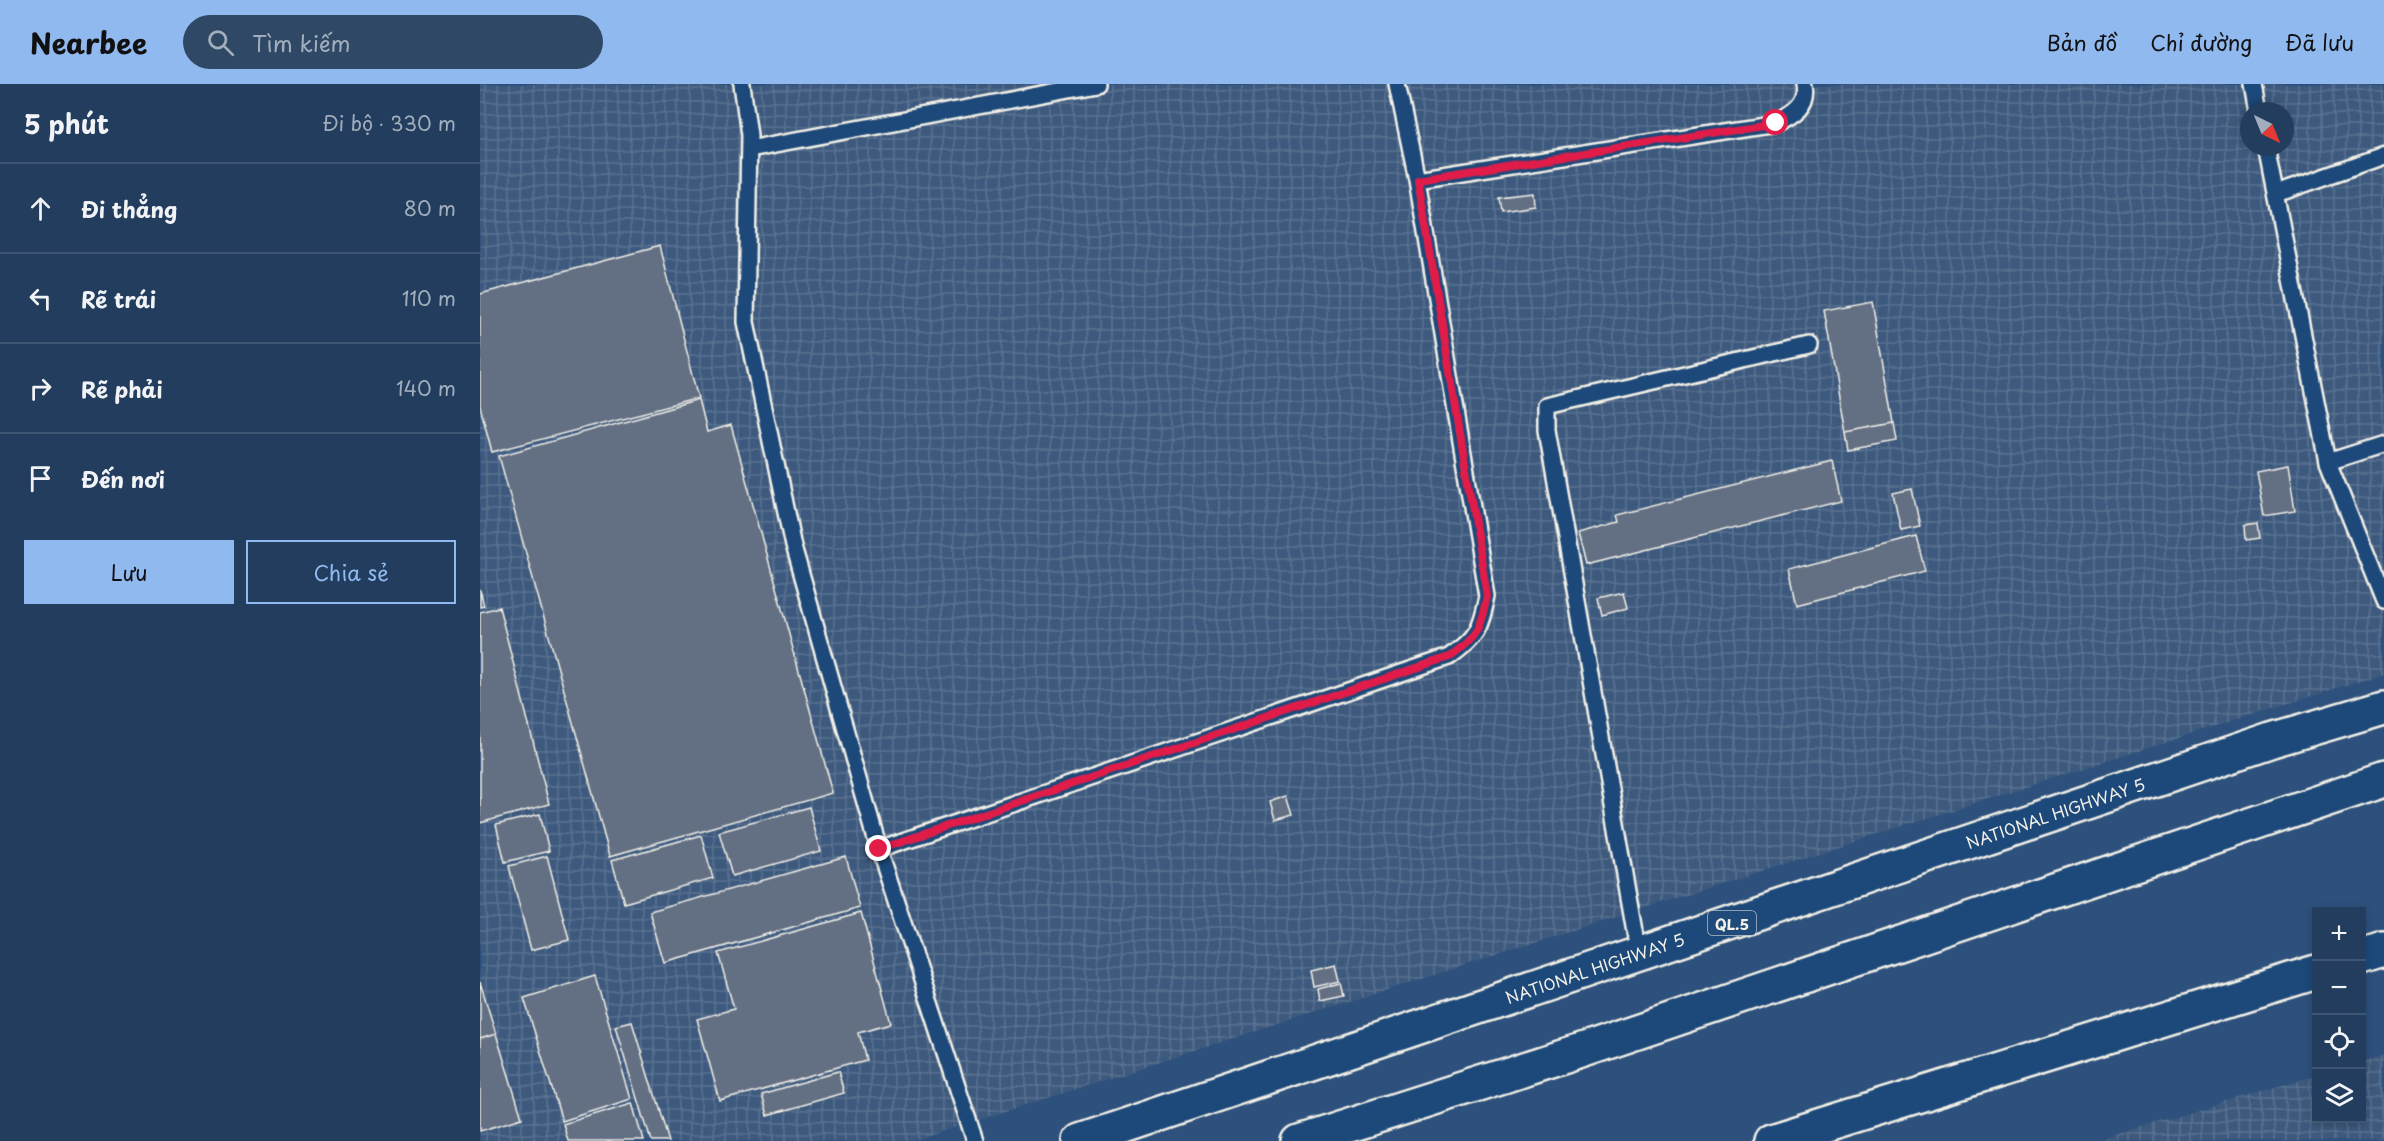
<!DOCTYPE html>
<html lang="vi">
<meta charset="utf-8">
<style>
:root{--surface:#223d5d;--page:#2e4866;--text:#f1f3f6;--muted:#a2aebc;--line:#3f5672;--accent:#90b9f0}
body{margin:0;font-family:"Playpen Sans",sans-serif;background:var(--page);color:var(--text)}
.controls{position:absolute;right:18px;bottom:18px;display:grid;overflow:hidden;border-radius:0px;box-shadow:0 3px 9px #0003}
.controls button{width:54px;height:54px;display:grid;place-items:center;padding:0;border:0;border-bottom:2px solid var(--line);background:var(--surface);color:var(--text);font:30px sans-serif}
.compass{position:absolute;left:1760px;top:18px;width:54px;height:54px;border-radius:50%;background:var(--surface);box-shadow:0 3px 9px #0003;rotate:137deg}
.stop{position:absolute;width:18px;height:18px;margin:-14px;border:4px solid #e11d48;border-radius:50%;background:#fff}
.stop.end{background:#e11d48;border-color:#fff;box-shadow:0 2px 6px #0008}
.list{margin:0;padding:0;list-style:none}
h2{display:flex;justify-content:space-between;align-items:center;height:78px;margin:0;padding:0 24px;font-size:26px}
h2 small{font-size:20px;font-weight:400;color:var(--muted)}
.list li{display:grid;grid-template-columns:39px 1fr auto;gap:18px;align-items:center;box-sizing:border-box;height:90px;padding:0 24px;border-top:2px solid var(--line)}
.list b{display:block;font-size:22px;white-space:nowrap}
.list em{font-size:20px;font-style:normal;color:var(--muted)}
.actions{display:flex;gap:12px;padding:18px 24px}
.actions a{flex:1;padding:14px 0;border:2px solid var(--accent);border-radius:0px;text-align:center;font-size:21px;color:var(--accent)}
.actions .main{background:var(--accent);color:#111}
.icon{flex:none;width:33px;height:33px;fill:none;stroke:currentColor;stroke-width:2;stroke-linecap:round;stroke-linejoin:round}
.map{position:relative;flex:none;width:1904px;height:1057px;overflow:hidden}
header{display:flex;align-items:center;gap:36px;box-sizing:border-box;height:84px;padding:0 30px;background:var(--accent);color:#111}
header strong{font-size:28px}
nav{display:flex;gap:33px;margin-inline-start:auto;font-size:21px}
.search{width:420px;height:54px;background:var(--page);display:flex;align-items:center;gap:15px;box-sizing:border-box;padding:0 21px;border-radius:33px;color:var(--muted);font-size:22px}
main{display:flex}
aside{flex:1;background:var(--surface)}
.map>svg:first-child{display:block}
</style>
<header>
<strong>Nearbee</strong>
<div class="search"><svg class="icon" aria-label="search" viewBox="0 0 24 24"><circle cx="10" cy="10" r="6"/><path d="M15 15l6 6"/></svg>Tìm kiếm</div>
<nav><a>Bản đồ</a><a>Chỉ đường</a><a>Đã lưu</a></nav>
</header>
<main>
<aside>
<h2>5 phút<small>Đi bộ · 330 m</small></h2>
<ul class="list">
<li><svg class="icon" aria-label="ahead" viewBox="0 0 24 24"><path d="M12 20V5M6 11l6-6 6 6"/></svg><div><b>Đi thẳng</b></div><em>80 m</em></li>
<li><svg class="icon" aria-label="left" viewBox="0 0 24 24"><path d="M17 20v-9H6M10 6l-5 5 5 5"/></svg><div><b>Rẽ trái</b></div><em>110 m</em></li>
<li><svg class="icon" aria-label="right" viewBox="0 0 24 24"><path d="M7 20v-9h11M14 6l5 5-5 5"/></svg><div><b>Rẽ phải</b></div><em>140 m</em></li>
<li><svg class="icon" aria-label="arrive" viewBox="0 0 24 24"><path d="M6 21V4h12l-3 4 3 4H6"/></svg><div><b>Đến nơi</b></div></li>
</ul>
<div class="actions"><a class="main">Lưu</a><a>Chia sẻ</a></div>
</aside>
<div class="map">
<svg width="1904" height="1057" viewBox="0 0 1904 1057">
<defs>
<pattern id="industrial-grid" width="8" height="8" patternUnits="userSpaceOnUse" patternTransform="scale(1.5)"><rect width="8" height="8" fill="#3e5a7e"/><path d="M0 4h8M4 0v8" fill="none" stroke="#5a7290"/></pattern>
</defs>
<rect width="100%" height="100%" fill="#2d517c"/>
<filter id="ink" filterUnits="userSpaceOnUse"><feTurbulence type="fractalNoise" baseFrequency=".0167" numOctaves="2"/><feDisplacementMap in="SourceGraphic" scale="12" xChannelSelector="R" yChannelSelector="G"/><feConvolveMatrix kernelMatrix="1 2 1 2 8 2 1 2 1" color-interpolation-filters="sRGB"/></filter>
<g filter="url(#ink)">
<path fill="url(#industrial-grid)" fill-rule="evenodd" d="M0,0H1904V589L432,1057H0ZM1769,27H1805V63H1769Z
M1904,971V1057H1615L1836,991V1034H1882V977Z"/>
<path fill="#646f84" stroke="#f4f1e8" stroke-width="1.5" d="M1055,109L1056,123L1021,128L1019,113Z
M180,162L219,314L12,368L0,322V210Z
M1393,218L1414,339L1365,348L1344,227Z
M219,316L227,348L251,341L353,709L130,772L19,372Z
M1414,339L1417,357L1368,366L1365,348Z
M1352,377L1361,417L1106,481L1098,449L1139,438L1137,431Z
M1808,381L1815,427L1784,432L1776,387Z
M1432,405L1440,442L1421,446L1413,409Z
M1778,439L1780,454L1766,456L1765,441Z
M1436,452L1445,487L1317,520L1309,485Z
M0,506L4,522L0,523Z
M1144,508L1148,524L1122,531L1118,514Z
M19,523L69,720L0,739V528Z
M808,712L814,731L795,736L790,718Z
M329,723L341,767L252,792L239,748Z
M60,730L69,767L25,778L16,741Z
M221,751L233,794L144,819L132,776Z
M67,772L89,856L51,866L29,782Z
M366,773L380,824L185,879L170,828Z
M381,829L411,939L378,948L385,976L240,1017L217,935L254,925L238,869Z
M856,880L860,897L834,903L831,886Z
M115,892L152,1015L82,1037L44,914Z
M0,898L16,950L0,955Z
M861,899L864,912L840,917L838,905Z
M152,938L188,1057H171L136,942Z
M16,950L42,1034L0,1047V955Z
M358,988L364,1009L287,1031L281,1010Z
M153,1019L164,1057H88L83,1040Z"/>
<g fill="none" stroke-linecap="round" stroke-linejoin="round">
<defs>
<path id="lane" d="M262,0L269,51L266,238L313,462L399,765L495,1057
M1774,0L1779,27
M1786,63L1848,378L1904,517
M269,65L616,0
M937,95L1296,39C1313,31 1329,21 1325,0
M1796,110L1904,72
M1848,378L1904,360
M399,765L969,573C997,553 1000,545 1007,512L937,95L917,0
M1159,870L1067,346V322L1329,261"/>
<g id="highway">
<path d="M1882,874L1904,867"/>
<path id="s1" d="M600,1057L1792,656L1904,623"/>
<path d="M819,1057L1098,968L1904,696"/>
<path d="M1291,1057L1836,888"/>
</g>
</defs>
<use href="#lane" stroke="#f4f1e8" stroke-width="20"/>
<use href="#highway" stroke="#f4f1e8" stroke-width="38"/>
<use href="#lane" stroke="#1f4a7a" stroke-width="15"/>
<use href="#highway" stroke="#1f4a7a" stroke-width="33"/>
</g>
</g>
<g fill="none" stroke-linecap="round" stroke-linejoin="round" filter="url(#ink)">
<path stroke="#e11d48" stroke-width="8" d="M399,765L969,573C997,553 1000,545 1007,512L938,95L1296,39"/>
</g>
<g text-anchor="middle" dominant-baseline="central" stroke-width="5" stroke-linejoin="round" paint-order="stroke">
<rect fill="#1f4a7a" stroke="#b4bfc7" stroke-width="1.5" x="1228" y="827" width="48" height="24" rx="4.5"/>
<g font-size="15" font-weight="bold" fill="#f4f1e8">
<text x="1252" y="839">QL.5</text>
</g>
<g font-size="16" fill="#f4f1e8" stroke="#1f4a7a">
<text stroke="none"><textPath href="#s1" startOffset="1029">NATIONAL HIGHWAY 5</textPath></text>
<text stroke="none"><textPath href="#s1" startOffset="543">NATIONAL HIGHWAY 5</textPath></text>
</g>
</g>
</svg>
<div class="controls">
<button>+</button>
<button>−</button>
<button><svg class="icon" aria-label="locate" viewBox="0 0 24 24"><circle cx="12" cy="12" r="6"/><path d="M12 2v4M12 18v4M2 12h4M18 12h4"/></svg></button>
<button><svg class="icon" aria-label="layers" viewBox="0 0 24 24"><path d="M12 4l9 5-9 5-9-5zM3 14l9 5 9-5"/></svg></button>
</div>
<svg class="compass" viewBox="-18 -18 36 36"><path d="M0-13l5 13h-10z" fill="#e53935"/><path d="M0 13l5-13h-10z" fill="#a2aebc"/></svg>
<div class="stop" style="left:1296px;top:39px"></div>
<div class="stop end" style="left:399px;top:765px"></div>
</div>
</main>
